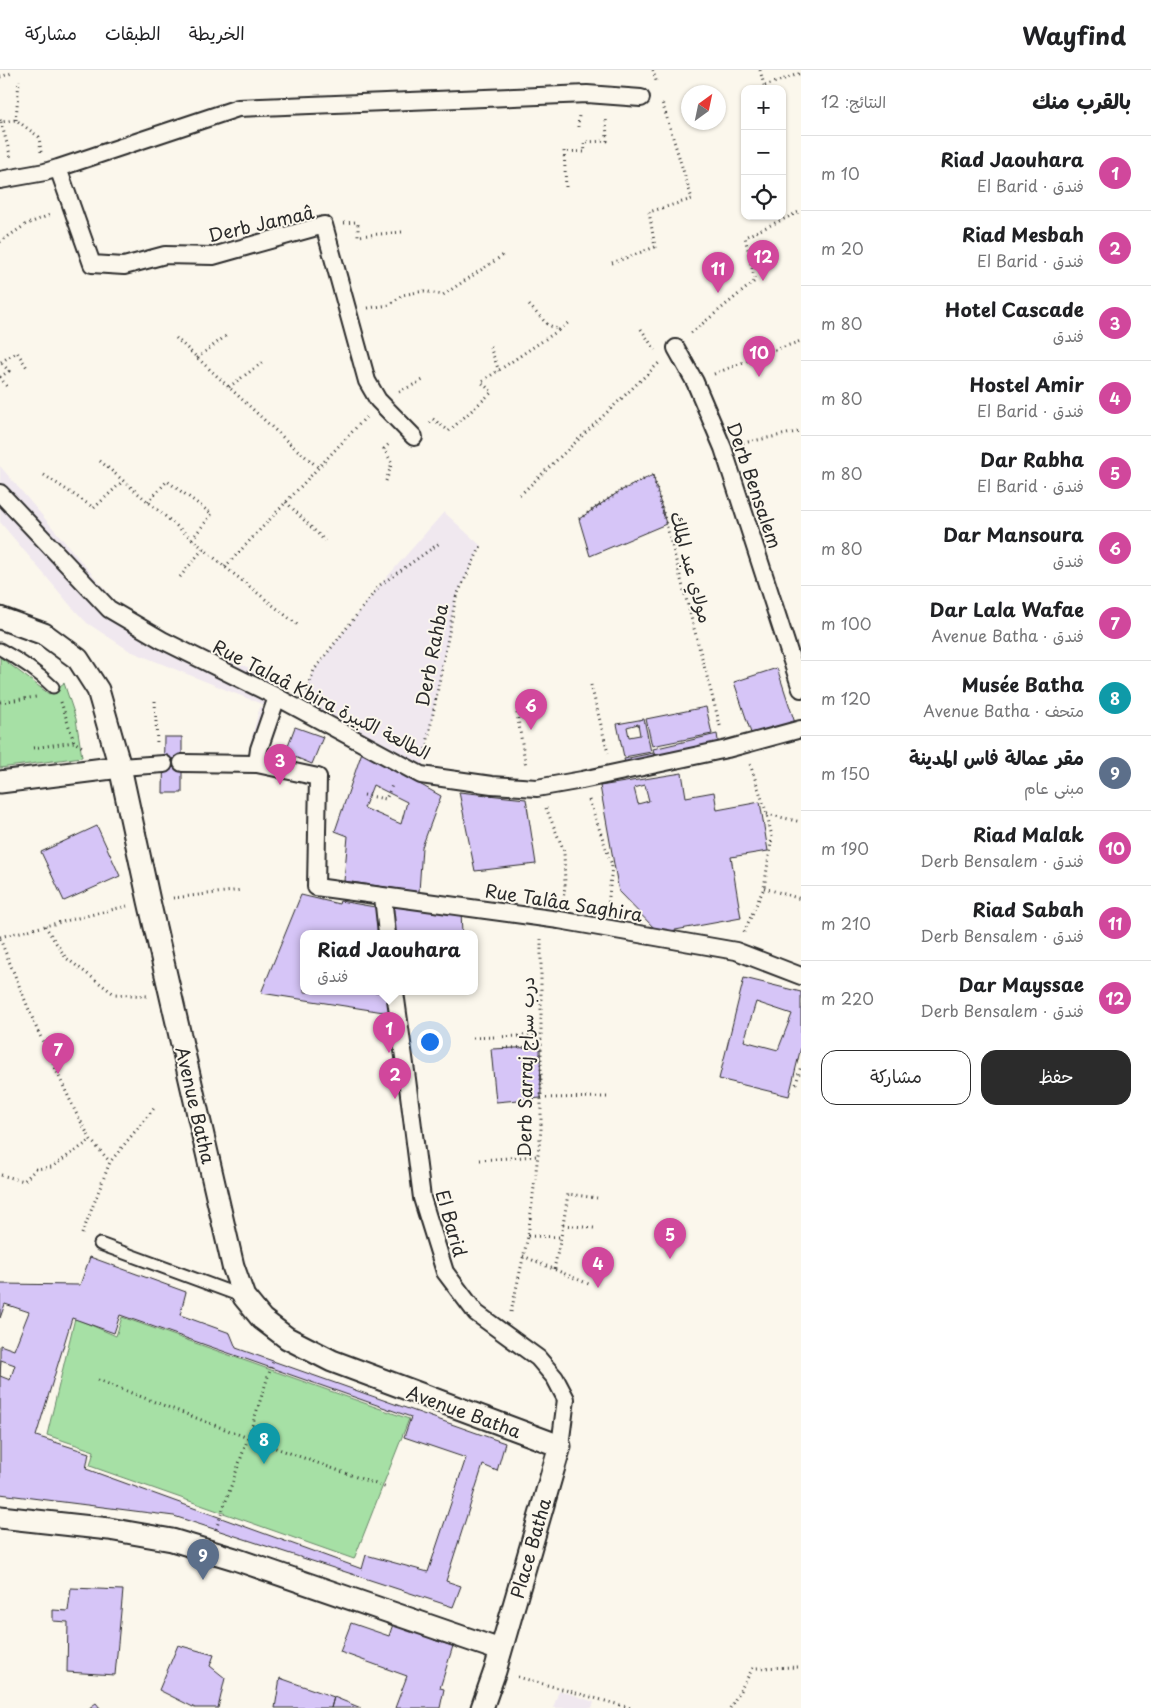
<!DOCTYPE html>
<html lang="ar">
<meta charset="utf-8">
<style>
:root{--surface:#fff;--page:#f2f2f2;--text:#202124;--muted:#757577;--line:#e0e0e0;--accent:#2b2b2b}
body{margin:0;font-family:"Playpen Sans","Playpen Sans Arabic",sans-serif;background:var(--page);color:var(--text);direction:rtl}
.controls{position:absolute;right:15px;top:15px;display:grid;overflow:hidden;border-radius:10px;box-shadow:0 1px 4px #0004}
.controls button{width:45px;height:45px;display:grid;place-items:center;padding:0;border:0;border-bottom:1px solid var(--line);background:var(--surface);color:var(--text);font:25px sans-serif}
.compass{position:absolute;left:681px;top:15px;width:45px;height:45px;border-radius:50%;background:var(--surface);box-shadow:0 1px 4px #0004;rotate:33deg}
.you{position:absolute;left:429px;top:971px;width:18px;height:18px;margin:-12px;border:4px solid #fff;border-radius:50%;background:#1a73e8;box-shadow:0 0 0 8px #1a73e833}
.badge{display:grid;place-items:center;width:32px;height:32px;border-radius:50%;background:var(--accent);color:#fff;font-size:16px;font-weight:700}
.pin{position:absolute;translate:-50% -41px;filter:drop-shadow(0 1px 2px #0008)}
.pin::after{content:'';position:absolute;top:26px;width:18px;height:15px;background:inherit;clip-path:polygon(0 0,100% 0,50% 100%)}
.popup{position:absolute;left:300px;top:860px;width:178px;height:65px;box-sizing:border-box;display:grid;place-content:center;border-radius:10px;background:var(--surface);filter:drop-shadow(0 1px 4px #0005);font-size:16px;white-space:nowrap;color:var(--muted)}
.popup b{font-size:19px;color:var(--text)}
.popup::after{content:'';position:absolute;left:50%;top:100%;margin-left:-10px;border:10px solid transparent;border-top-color:var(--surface)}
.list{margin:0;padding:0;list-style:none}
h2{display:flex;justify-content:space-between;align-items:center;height:65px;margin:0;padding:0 20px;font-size:21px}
h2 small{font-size:16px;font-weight:400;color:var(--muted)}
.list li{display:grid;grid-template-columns:32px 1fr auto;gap:15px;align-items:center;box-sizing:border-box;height:75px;padding:0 20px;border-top:1px solid var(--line)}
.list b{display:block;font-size:19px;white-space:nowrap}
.list p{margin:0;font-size:16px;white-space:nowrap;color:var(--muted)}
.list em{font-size:16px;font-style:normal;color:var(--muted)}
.actions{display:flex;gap:10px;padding:15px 20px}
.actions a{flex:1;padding:11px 0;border:1px solid var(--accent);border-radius:15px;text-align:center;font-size:18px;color:var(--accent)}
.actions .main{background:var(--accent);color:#fff}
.icon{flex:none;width:28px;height:28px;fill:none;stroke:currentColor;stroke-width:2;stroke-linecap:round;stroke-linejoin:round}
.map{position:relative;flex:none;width:801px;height:1638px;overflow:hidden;direction:ltr}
header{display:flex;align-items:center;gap:30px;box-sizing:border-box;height:70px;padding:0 25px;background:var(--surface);border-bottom:1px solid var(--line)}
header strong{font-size:24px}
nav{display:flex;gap:28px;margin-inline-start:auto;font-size:18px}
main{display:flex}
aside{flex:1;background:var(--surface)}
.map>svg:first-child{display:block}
</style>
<header>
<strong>Wayfind</strong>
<nav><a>الخريطة</a><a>الطبقات</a><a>مشاركة</a></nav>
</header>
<main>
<aside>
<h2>بالقرب منك<small>النتائج: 12</small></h2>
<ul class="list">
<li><span class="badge" style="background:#d1479c">1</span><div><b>Riad Jaouhara</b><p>فندق · El Barid</p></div><em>10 m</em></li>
<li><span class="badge" style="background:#d1479c">2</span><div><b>Riad Mesbah</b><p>فندق · El Barid</p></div><em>20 m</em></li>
<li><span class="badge" style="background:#d1479c">3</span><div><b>Hotel Cascade</b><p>فندق</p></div><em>80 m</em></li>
<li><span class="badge" style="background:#d1479c">4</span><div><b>Hostel Amir</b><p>فندق · El Barid</p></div><em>80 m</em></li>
<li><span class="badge" style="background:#d1479c">5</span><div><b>Dar Rabha</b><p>فندق · El Barid</p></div><em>80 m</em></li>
<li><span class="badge" style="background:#d1479c">6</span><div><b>Dar Mansoura</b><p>فندق</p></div><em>80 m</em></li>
<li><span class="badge" style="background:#d1479c">7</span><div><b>Dar Lala Wafae</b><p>فندق · Avenue Batha</p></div><em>100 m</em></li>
<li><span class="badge" style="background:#0f9aa8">8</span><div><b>Musée Batha</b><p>متحف · Avenue Batha</p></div><em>120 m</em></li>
<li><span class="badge" style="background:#5c6f8a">9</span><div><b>مقر عمالة فاس المدينة</b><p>مبنى عام</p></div><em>150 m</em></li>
<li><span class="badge" style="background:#d1479c">10</span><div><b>Riad Malak</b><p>فندق · Derb Bensalem</p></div><em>190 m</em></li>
<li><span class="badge" style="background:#d1479c">11</span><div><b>Riad Sabah</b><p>فندق · Derb Bensalem</p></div><em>210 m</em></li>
<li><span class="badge" style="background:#d1479c">12</span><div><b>Dar Mayssae</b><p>فندق · Derb Bensalem</p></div><em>220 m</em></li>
</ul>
<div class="actions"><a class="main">حفظ</a><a>مشاركة</a></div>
</aside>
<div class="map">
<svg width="801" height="1638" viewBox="0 0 801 1638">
<rect width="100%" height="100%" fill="#fbf7ec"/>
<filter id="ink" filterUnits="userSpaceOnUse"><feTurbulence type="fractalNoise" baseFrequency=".02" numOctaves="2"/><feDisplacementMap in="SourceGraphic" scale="10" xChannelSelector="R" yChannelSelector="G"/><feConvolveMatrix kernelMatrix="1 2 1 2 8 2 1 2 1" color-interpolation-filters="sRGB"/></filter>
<g filter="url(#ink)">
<path fill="#f0e8ef" d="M0,396L126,544L120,553L138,566L147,557L282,611L275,621L279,641L130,581L87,553L70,535L0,452Z
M444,442L481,476L456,527L421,705L299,640L314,600L380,515Z
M260,636L279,645L271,673L250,674Z
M559,1620L594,1632L592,1638H553Z"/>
<path fill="#a6e0a5" stroke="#688668" d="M0,587L49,624L64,613L76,649L82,687L0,698Z
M122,1247L409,1349L354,1489L90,1396L94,1381L47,1365L75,1248L116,1266Z"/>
<path fill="#d6c5f7" stroke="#2b2b2b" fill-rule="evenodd" d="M653,405L666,454L590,486L579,449L620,421Z
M777,598L796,656L753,669L734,612Z
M706,637L712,664L652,676L646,649Z
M644,649L651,682L624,687L617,654ZM638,654L640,665L629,667L627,657Z
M295,657L323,667L312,694L285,683Z
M717,664L719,677L656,690L653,679Z
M164,667H182V723H163Z
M362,682L441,726L422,777L419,822L344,811L348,766L335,761ZM373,715L407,732L401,754L364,738Z
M653,683L655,691L626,697L624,689Z
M682,703L686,727L714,722L717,740L760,732L768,781L731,787L741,848L659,863L619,822L600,716Z
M645,715L649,731L638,734L634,718Z
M459,722L526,729L536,794L475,801Z
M97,756L120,806L64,831L41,782Z
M301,825L339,834L340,831L375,837L379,864H304V922H387L390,943L261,923Z
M385,828L461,840L462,864H389Z
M744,908L801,922V977L789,1026L719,1009ZM756,932L792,944L778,980L744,971Z
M540,977L541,1028L496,1032L491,979Z
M90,1187L186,1222L180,1245L230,1263L236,1278L505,1373L497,1401L483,1395L446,1511L461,1516L453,1537L174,1446L0,1424V1275L14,1280L29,1242L5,1234L0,1248V1214L80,1215ZM120,1245L411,1347L404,1367L466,1388L428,1502L366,1485L362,1499L86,1399L89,1383L36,1366L72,1248L114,1263Z
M1,1290L15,1295L10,1310L0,1306Z
M71,1518L123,1520L115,1605L67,1602L68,1552L53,1551V1540L68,1541Z
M394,1551L436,1565L434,1570L453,1576L440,1618L444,1619L440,1638H395L407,1606L340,1582L351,1553L389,1566Z
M178,1575L214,1585L210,1596L225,1608L218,1638H195L159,1620Z
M280,1608L334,1627L331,1638H275Z
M334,1627L361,1638H331Z
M96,1633L100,1638H89Z"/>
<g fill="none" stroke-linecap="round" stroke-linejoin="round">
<defs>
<path id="service" d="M0,579C20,590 37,601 53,617
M100,1174L244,1227"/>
<path id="pedestrian" d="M58,98L238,38L587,24L641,28
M0,110L45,102L58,98L92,194L124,196L165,185L213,186L324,155L367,311L378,330L414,367
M676,278L695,312L723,378L801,619
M0,423L109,539L162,570L277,627L421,705L492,715L537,718L582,710L727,679L801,659
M182,693L257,694L318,707L316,817L559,850L736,881L801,906
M257,694L259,679L277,627
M120,697L164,694
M383,826L387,864
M395,922L407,1009L422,1128L445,1202L476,1243L538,1288L555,1308L566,1329L560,1376"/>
<path id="minor" d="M0,548L44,564L78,589L98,620L120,697L149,831L233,1196L244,1227L262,1249L287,1268L332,1291L560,1376L495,1601L482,1638
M0,712L120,697
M0,1447L109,1459L172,1470L235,1489L500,1580"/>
</defs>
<use href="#service" stroke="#2b2b2b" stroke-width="15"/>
<use href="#pedestrian" stroke="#2b2b2b" stroke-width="20"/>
<use href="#minor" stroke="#2b2b2b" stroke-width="25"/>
<path stroke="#2b2b2b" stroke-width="3" stroke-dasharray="1 4" stroke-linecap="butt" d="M653,0L657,14
M760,0L765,19
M0,7L12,3
M765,16L801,3
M0,50L1,52L16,50L39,67L41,82
M16,50L19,10
M1,52L11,88
M578,57L579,45
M566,117L564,81L585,82L584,72L607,71L606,47
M344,153L356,152L358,154V166L402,162
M0,172L25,155L52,144
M612,193L655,177L649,142L692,129L662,32
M368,238L390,235L402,225L424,221L443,225L505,184
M641,259L655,280
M559,260L569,252
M691,263L755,211L745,167L801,141
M176,268L289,373L318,397
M490,277L499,301
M197,288L227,265
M1,292L17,282L28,299
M714,304L769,282L801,271
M0,307L9,301L0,291
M0,307L7,317
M229,317L263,292
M399,322L425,309
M430,353L433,349L449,361L492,322L481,312L559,260L547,254L529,235
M743,373L801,361
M100,391L225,497L299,556
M44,405L94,438L123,411
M386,411L392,393L384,379L391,372
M520,425L661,291
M148,432L167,411L212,444L192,469
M286,432L325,471
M579,449L620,421L653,405L721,659
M225,497L366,347
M180,507L203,479
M591,615L608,683
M307,621L314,600L380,515L441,472
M155,631L157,673
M0,632L36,627
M61,632L74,672L84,678
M517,643L526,697
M33,678L74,672
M425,684L456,527L481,476
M364,725L386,729L393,713
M589,730L612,795L608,837
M546,738L564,781L565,816L563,830
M767,744L801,752
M764,818L801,829
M173,828L242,820
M45,856L66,888L114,924L148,926
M744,862L764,818L772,767L767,744L750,694
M0,867L127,836
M0,869L36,957L76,1043L91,1070L110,1092
M473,968L540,965
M503,978L540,977
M796,1014L801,996
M541,1028L608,1027
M480,1090L537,1086
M1,1105L24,1111L36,1099L52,1097L91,1070
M563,1155L594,1158
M82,1164L110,1092L156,1036
M528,1166L561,1167L568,1124L597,1128
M523,1186L591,1215
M554,1199L561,1167
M511,1242L528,1166L541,1060V869
M98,1310L248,1368L387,1418
M216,1459L248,1368L273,1291
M518,1607L631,1638
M730,1638L753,1598L801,1597"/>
<use href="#service" stroke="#fbf7ec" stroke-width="11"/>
<use href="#pedestrian" stroke="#fbf7ec" stroke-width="16"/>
<use href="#minor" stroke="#fbf7ec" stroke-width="21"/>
</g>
</g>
<g text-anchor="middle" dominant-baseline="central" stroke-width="4" stroke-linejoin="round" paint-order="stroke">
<g font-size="18" fill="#2b2b2b" stroke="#fbf7ec">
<text transform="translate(261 153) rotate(-13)">Derb Jamaâ</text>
<text transform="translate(755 415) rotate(71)">Derb Bensalem</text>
<text transform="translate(692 497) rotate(75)">مولاي عبد الملك</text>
<text transform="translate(431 585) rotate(-79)">Derb Rahba</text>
<text transform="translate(322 629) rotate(27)">Rue Talaâ Kbira الطالعة الكبيرة</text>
<text transform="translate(564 832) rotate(9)">Rue Talâa Saghira</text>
<text transform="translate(525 997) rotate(-89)">Derb Sarraj درب سراج</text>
<text transform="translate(196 1035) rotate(77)">Avenue Batha</text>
<text transform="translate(452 1153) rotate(74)">El Barid</text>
<text transform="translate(464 1341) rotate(20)">Avenue Batha</text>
<text transform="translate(530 1478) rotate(-74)">Place Batha</text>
</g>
</g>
</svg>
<div class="controls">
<button>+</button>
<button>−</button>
<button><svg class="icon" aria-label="locate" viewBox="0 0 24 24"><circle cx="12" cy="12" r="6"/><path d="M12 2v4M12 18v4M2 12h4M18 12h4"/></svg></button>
</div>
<svg class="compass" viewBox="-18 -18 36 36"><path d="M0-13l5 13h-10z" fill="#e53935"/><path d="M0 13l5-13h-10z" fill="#757577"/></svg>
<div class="you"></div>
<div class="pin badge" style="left:389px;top:983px;background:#d1479c">1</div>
<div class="popup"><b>Riad Jaouhara</b>فندق</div>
<div class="pin badge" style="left:395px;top:1029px;background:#d1479c">2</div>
<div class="pin badge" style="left:280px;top:715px;background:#d1479c">3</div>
<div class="pin badge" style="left:598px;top:1218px;background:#d1479c">4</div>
<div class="pin badge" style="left:670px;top:1189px;background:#d1479c">5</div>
<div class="pin badge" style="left:531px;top:660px;background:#d1479c">6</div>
<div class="pin badge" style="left:58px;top:1004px;background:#d1479c">7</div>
<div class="pin badge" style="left:264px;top:1394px;background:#0f9aa8">8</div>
<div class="pin badge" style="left:203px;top:1510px;background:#5c6f8a">9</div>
<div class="pin badge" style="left:759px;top:307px;background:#d1479c">10</div>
<div class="pin badge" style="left:718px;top:223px;background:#d1479c">11</div>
<div class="pin badge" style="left:763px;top:211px;background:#d1479c">12</div>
</div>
</main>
